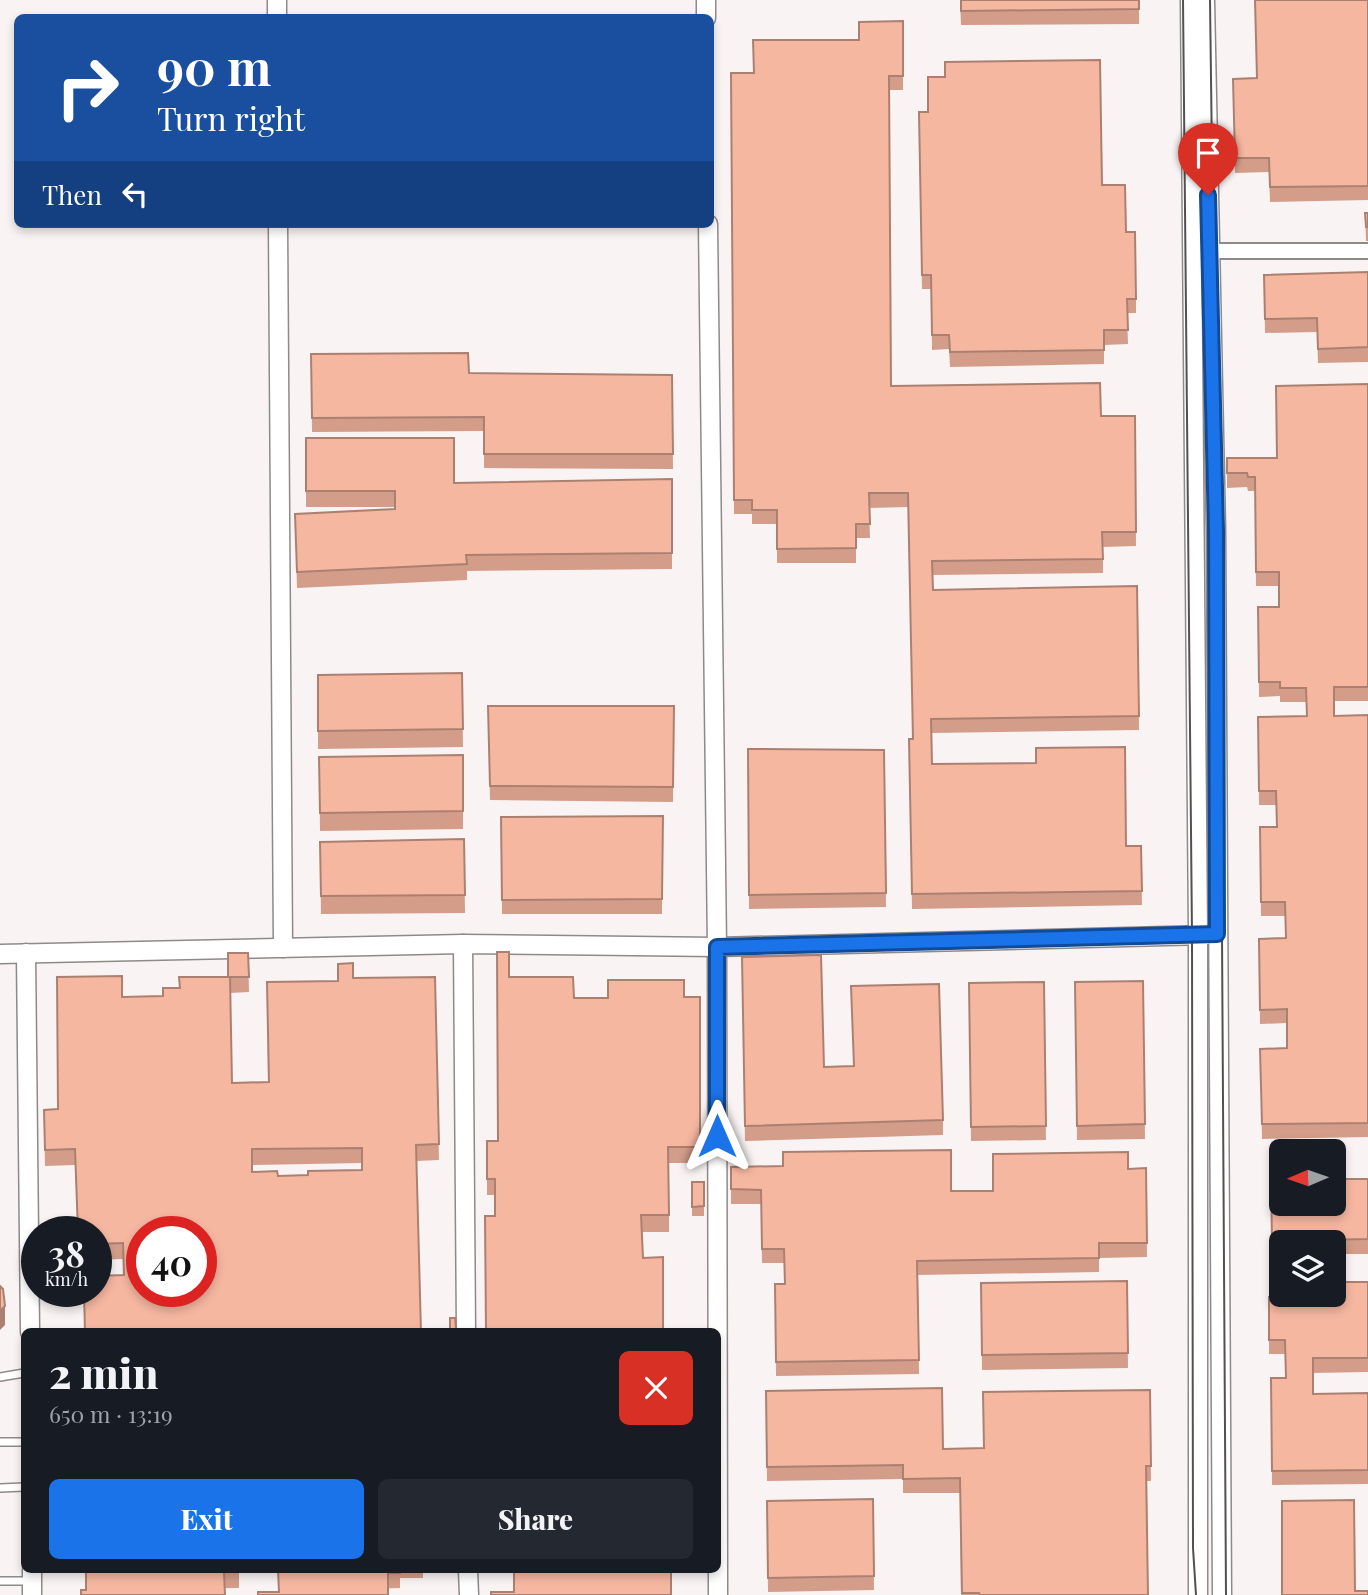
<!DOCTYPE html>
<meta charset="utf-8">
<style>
:root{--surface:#171b24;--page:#242831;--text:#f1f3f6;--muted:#9ea1a6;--accent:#1a73e8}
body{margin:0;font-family:"Playfair Display",serif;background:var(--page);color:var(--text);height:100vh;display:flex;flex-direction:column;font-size:26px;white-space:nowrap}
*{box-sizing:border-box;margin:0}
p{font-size:23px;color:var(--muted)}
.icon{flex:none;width:38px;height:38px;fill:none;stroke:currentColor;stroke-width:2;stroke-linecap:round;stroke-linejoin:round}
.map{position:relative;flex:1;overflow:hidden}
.panel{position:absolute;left:21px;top:1328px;width:700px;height:245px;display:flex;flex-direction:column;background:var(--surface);border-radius:10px;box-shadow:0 4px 10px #0003}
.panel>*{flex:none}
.banner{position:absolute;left:14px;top:14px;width:700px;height:214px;border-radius:10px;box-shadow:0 4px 10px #0003;background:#1a4fa0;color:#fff;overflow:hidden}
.needle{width:46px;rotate:268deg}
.controls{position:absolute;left:1269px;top:1139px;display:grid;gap:14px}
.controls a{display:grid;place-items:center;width:77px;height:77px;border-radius:10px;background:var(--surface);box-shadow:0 4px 10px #0003;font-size:35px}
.speed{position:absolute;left:21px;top:1216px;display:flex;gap:14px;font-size:35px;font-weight:700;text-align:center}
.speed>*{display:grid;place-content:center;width:91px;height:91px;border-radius:50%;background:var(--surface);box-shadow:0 4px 10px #0003;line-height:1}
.speed small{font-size:18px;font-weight:400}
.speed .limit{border:10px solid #d22;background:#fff;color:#111}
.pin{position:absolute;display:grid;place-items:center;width:60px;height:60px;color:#fff;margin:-72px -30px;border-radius:50% 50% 50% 0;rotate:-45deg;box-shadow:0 0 7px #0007}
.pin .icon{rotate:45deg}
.me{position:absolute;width:77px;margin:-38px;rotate:0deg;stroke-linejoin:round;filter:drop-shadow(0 0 5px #0008)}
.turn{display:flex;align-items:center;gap:24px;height:147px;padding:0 28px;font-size:32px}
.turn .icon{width:91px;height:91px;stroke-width:2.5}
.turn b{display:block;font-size:49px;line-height:60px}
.then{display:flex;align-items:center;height:66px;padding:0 28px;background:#0003;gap:14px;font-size:26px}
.round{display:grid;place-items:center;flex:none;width:74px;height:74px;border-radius:10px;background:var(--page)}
.overview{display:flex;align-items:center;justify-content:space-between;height:119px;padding:0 28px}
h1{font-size:42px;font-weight:800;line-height:52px}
.action{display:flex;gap:14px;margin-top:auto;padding:14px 28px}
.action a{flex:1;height:80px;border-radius:10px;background:var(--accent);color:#fff;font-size:28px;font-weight:800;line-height:80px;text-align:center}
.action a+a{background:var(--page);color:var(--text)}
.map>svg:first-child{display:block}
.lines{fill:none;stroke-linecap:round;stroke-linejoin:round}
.service-casing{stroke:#8e8a89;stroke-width:10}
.minor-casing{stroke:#8e8a89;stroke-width:18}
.tertiary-casing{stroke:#8e8a89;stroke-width:21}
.service{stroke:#fff;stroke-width:7}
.minor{stroke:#fff;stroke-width:14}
.tertiary{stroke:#fff;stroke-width:18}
.tram{stroke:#535150;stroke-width:2}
.wall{fill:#d49d8a;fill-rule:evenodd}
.shaded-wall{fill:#ac8071}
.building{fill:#f6b7a1;stroke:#ac8071;stroke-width:2;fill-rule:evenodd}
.route-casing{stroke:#114b97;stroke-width:18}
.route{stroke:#1a73e8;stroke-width:12}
</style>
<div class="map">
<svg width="1368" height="1595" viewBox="0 0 1368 1595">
<rect width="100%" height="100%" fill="#f9f4f3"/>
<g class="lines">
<g class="service-casing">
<g id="service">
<path d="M0 1377 24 1373"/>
<path d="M0 1442H24"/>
<path d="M0 1488 24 1487"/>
<path d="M0 1581H31"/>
</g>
</g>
<g class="minor-casing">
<path id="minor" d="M1201 251H1368"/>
</g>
<g class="tertiary-casing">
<g id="tertiary">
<path d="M277 0V18"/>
<path d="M706 0V18"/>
<path d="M1190 0 1198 935V1595"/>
<path d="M1205 0 1216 530 1222 1595"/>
<path d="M278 224 283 948"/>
<path d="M708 224 717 947 718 1595"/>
<path d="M463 944 466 1332"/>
<path d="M26 953 30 1332"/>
<path d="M0 954 463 944 717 947 1207 935"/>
<path d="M32 1570V1595"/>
<path d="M468 1570 469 1595"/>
</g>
</g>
<use href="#service" class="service"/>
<use href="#minor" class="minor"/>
<use href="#tertiary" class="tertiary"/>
<g class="tram">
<path d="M1183 0 1192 935 1193 1548 1196 1595"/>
<path d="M1210 0 1222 935 1226 1595"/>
</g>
</g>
<g class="wall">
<path d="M960 0H1139V24L961 25Z"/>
<path d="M1368 0V200L1270 202 1269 172 1235 173 1233 79H1256Z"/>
<path d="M903 21V90H889L891 386 1101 416H1135L1136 546 1103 547V573L933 575V590L1137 586 1139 730 931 733 932 764 1126 846H1141L1142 905 912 909 909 739H913L908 507 869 508 870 538H856V563H777V524H752V514H734L731 73H754L859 40Z"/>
<path d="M928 112 1102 185 1126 232 1136 299V313H1127L1128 344 1104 345V364L950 367 949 349 932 350 931 289H922L919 127Z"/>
<path d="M1365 213H1368V241H1366Z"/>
<path d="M1368 272V362L1318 363 1317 332 1265 333 1264 275Z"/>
<path d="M311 354 469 373 672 375 673 469 484 468V431L312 432Z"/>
<path d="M1368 384V701H1334V716L1368 715V1137L1262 1139 1260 1049 1287 1048V1023L1260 1024 1259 939H1285V916H1261L1260 827H1277L1276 805H1259L1258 717 1307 716 1306 702H1280V696L1259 697 1258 607H1279V586H1256L1255 491H1248L1247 487 1227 488V458H1277Z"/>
<path d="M306 438 454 483 672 479V569L467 571V580L297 588 295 514 395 509V507H306Z"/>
<path d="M462 673 463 747 318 749V675Z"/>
<path d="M488 706H674L673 802 490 800Z"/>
<path d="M748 749 884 750 886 907 749 909Z"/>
<path d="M463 755V829L320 831 319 757Z"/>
<path d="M663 816 662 914H502L501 817Z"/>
<path d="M464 839 465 913 321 914 320 842Z"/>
<path d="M228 953H248L249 992 230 993 232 1083 268 1082 267 982 338 981V964L353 963V978L435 977 439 1160 416 1161 420 1332H85L84 1292H96V1276L124 1275 123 1259 96 1260V1232H78L75 1165 45 1166 44 1110 58 1109 57 977 122 976V997L163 996V988H180L179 977H228ZM362 1163V1170L308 1171V1175L278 1176 277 1171 252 1172V1165ZM142 1232H201V1292H142Z"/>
<path d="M742 957 824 1067 943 1120V1135L745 1141Z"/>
<path d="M509 977 574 998 700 997V1163H669V1232H642L643 1258 663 1332 495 1216V1195H487V1141H498Z"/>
<path d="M1143 981 1145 1139 1077 1140 1075 982Z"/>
<path d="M1044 982 1046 1140 971 1141 969 983Z"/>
<path d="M731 1167 951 1191H993L1128 1169 1146 1168 1147 1257 1099 1258V1272L918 1275 919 1374 776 1376 775 1284H784V1263H762L761 1204H731Z"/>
<path d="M1368 1179V1254H1334V1242H1281V1255H1272L1271 1180Z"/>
<rect x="692" y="1182" width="12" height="34"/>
<path d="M1127 1281 1128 1368 982 1370 981 1283Z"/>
<path d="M1368 1282V1372L1313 1373V1394L1368 1393V1484L1272 1485 1271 1378H1286L1285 1354H1269V1297H1284Z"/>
<path d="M1150 1390 1151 1481H1147L1148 1595H961L960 1493H903V1479L767 1481 766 1391 943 1449 984 1448Z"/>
<path d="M873 1499 874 1590 768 1592 767 1501Z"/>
<path d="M239 1570V1588L86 1590Z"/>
<path d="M278 1570H423V1578H400V1588L278 1592Z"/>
</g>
<path class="shaded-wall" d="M5 1306V1325L0 1330V1311Z"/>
<g class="building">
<path d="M961 0H1139V9L961 11Z"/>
<path d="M1255 0H1368V186L1270 187 1269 158H1235L1233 79 1257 78Z"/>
<path d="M903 21V76H889L891 386 1100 383 1101 416H1135L1136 532H1102L1103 559 932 561 933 590 1137 586 1139 716 931 719 932 764 1036 763V748L1125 747 1126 846H1141L1142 891 912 894 909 739H913L908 493H869L870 524H856V548L777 549V510H752V500H734L731 73H754L753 40H859V22Z"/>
<path d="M1100 60 1102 185H1125L1126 232H1135L1136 299H1127L1128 330H1104V350L950 352 949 335H932L931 275H922L919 112H928V77H945V62Z"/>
<path d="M1365 213H1368V227H1366Z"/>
<path d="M1368 272V347L1318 349 1317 318 1265 319 1264 275Z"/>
<path d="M468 353 469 373 672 375 673 454H484V417L312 418 311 354Z"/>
<path d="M1368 384V687H1334V716L1368 715V1123L1262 1124 1260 1049 1287 1048V1009L1260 1010 1259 939 1286 938 1285 902H1261L1260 827H1277L1276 791H1259L1258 717 1307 716 1306 688H1280V682H1259L1258 607H1279V572H1256L1255 477H1248L1247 473H1227V458H1277L1276 386Z"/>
<path d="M306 438H454V483L672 479V553L466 555 467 564 297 572 295 514 395 509V491H306Z"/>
<path d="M462 673 463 729 318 731V675Z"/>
<path d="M488 706H674L673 787 490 786Z"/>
<path d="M748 749 884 750 886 893 749 895Z"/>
<path d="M463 755V811L320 813 319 757Z"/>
<path d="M663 816 662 899 502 900 501 817Z"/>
<path d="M464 839 465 895 321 896 320 842Z"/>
<path d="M497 952H509V977H573L574 998H608V980H684V997H700V1147H668L669 1215H641L643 1258 663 1257V1332H486L485 1216H495V1179H487V1141H498Z"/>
<path d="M228 953H248L249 977H230L232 1083 269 1082 267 982 338 981V964L353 963V978L435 977 439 1144 416 1145 421 1332H85L84 1292H96V1276L124 1275 123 1243 96 1244V1232H78L75 1149 45 1150 44 1110 58 1109 57 977 122 976V997L163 996V988H180L179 977H228ZM362 1148V1170L308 1171V1175L278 1176 277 1171 252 1172V1149ZM142 1232H201V1292H142Z"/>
<path d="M821 955 824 1067 854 1066 851 986 939 984 943 1120 745 1126 742 957Z"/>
<path d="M1143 981 1145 1124 1077 1126 1075 982Z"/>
<path d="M1044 982 1046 1126 971 1127 969 983Z"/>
<path d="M951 1150V1191H993V1154L1128 1152V1169L1146 1168 1147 1243H1099V1258L917 1261 919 1360 776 1362 775 1284H785L784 1249H762L761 1190 731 1189V1167L783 1166V1152Z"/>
<path d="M1334 1179H1368V1239L1272 1241 1271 1180H1281V1204H1334Z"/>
<path d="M692 1182H704V1206L692 1207Z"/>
<path d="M1127 1281 1128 1353 982 1355 981 1283Z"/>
<path d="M1334 1282H1368V1358H1313V1394L1368 1393V1470L1272 1471 1271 1378H1286L1285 1340H1269V1297H1285V1295H1334Z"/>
<path d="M0 1286 3 1289 5 1306 0 1311Z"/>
<path d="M450 1318H455L456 1328 460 1332H450Z"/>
<path d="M942 1388 943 1449 984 1448 983 1392 1150 1390 1151 1466H1146L1148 1595H980L979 1593H962L960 1478 903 1479V1465L767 1467 766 1391Z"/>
<path d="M873 1499 874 1576 768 1578 767 1501Z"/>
<path d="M1354 1500 1355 1591H1368V1595H1282V1501Z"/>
<path d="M86 1570H239V1572H224L225 1595H81V1590H86Z"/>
<path d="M278 1570H400V1573H388V1595H258V1592H279Z"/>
<path d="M514 1570H671V1595H491V1592H514Z"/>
</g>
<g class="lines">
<g class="route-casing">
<path id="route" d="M717 1136V947L1217 934 1216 530 1208 195"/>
</g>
<use href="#route" class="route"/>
</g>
</svg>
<div class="controls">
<a><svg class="needle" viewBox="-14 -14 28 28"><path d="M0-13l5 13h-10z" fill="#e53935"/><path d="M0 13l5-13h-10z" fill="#9ea1a6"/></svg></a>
<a><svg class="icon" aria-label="layers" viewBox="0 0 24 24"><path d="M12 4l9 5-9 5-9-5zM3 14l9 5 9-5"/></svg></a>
</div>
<div class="speed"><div>38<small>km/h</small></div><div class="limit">40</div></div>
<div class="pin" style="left:1208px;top:195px;background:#d93025"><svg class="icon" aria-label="arrive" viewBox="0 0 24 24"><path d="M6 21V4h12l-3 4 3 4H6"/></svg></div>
<svg class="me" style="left:717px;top:1136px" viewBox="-20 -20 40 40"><path d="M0-17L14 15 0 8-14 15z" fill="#1a73e8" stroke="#fff" stroke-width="4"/></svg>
<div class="banner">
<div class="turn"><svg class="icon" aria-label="right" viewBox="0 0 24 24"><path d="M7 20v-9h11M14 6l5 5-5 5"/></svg><div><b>90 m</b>Turn right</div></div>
<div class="then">Then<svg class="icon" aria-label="left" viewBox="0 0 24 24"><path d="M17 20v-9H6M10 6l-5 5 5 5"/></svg></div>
</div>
<section class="panel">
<div class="overview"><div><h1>2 min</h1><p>650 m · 13:19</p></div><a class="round" style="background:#d93025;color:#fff"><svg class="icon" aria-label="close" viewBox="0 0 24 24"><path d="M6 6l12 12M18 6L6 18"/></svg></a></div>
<div class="action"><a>Exit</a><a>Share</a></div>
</section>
</div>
